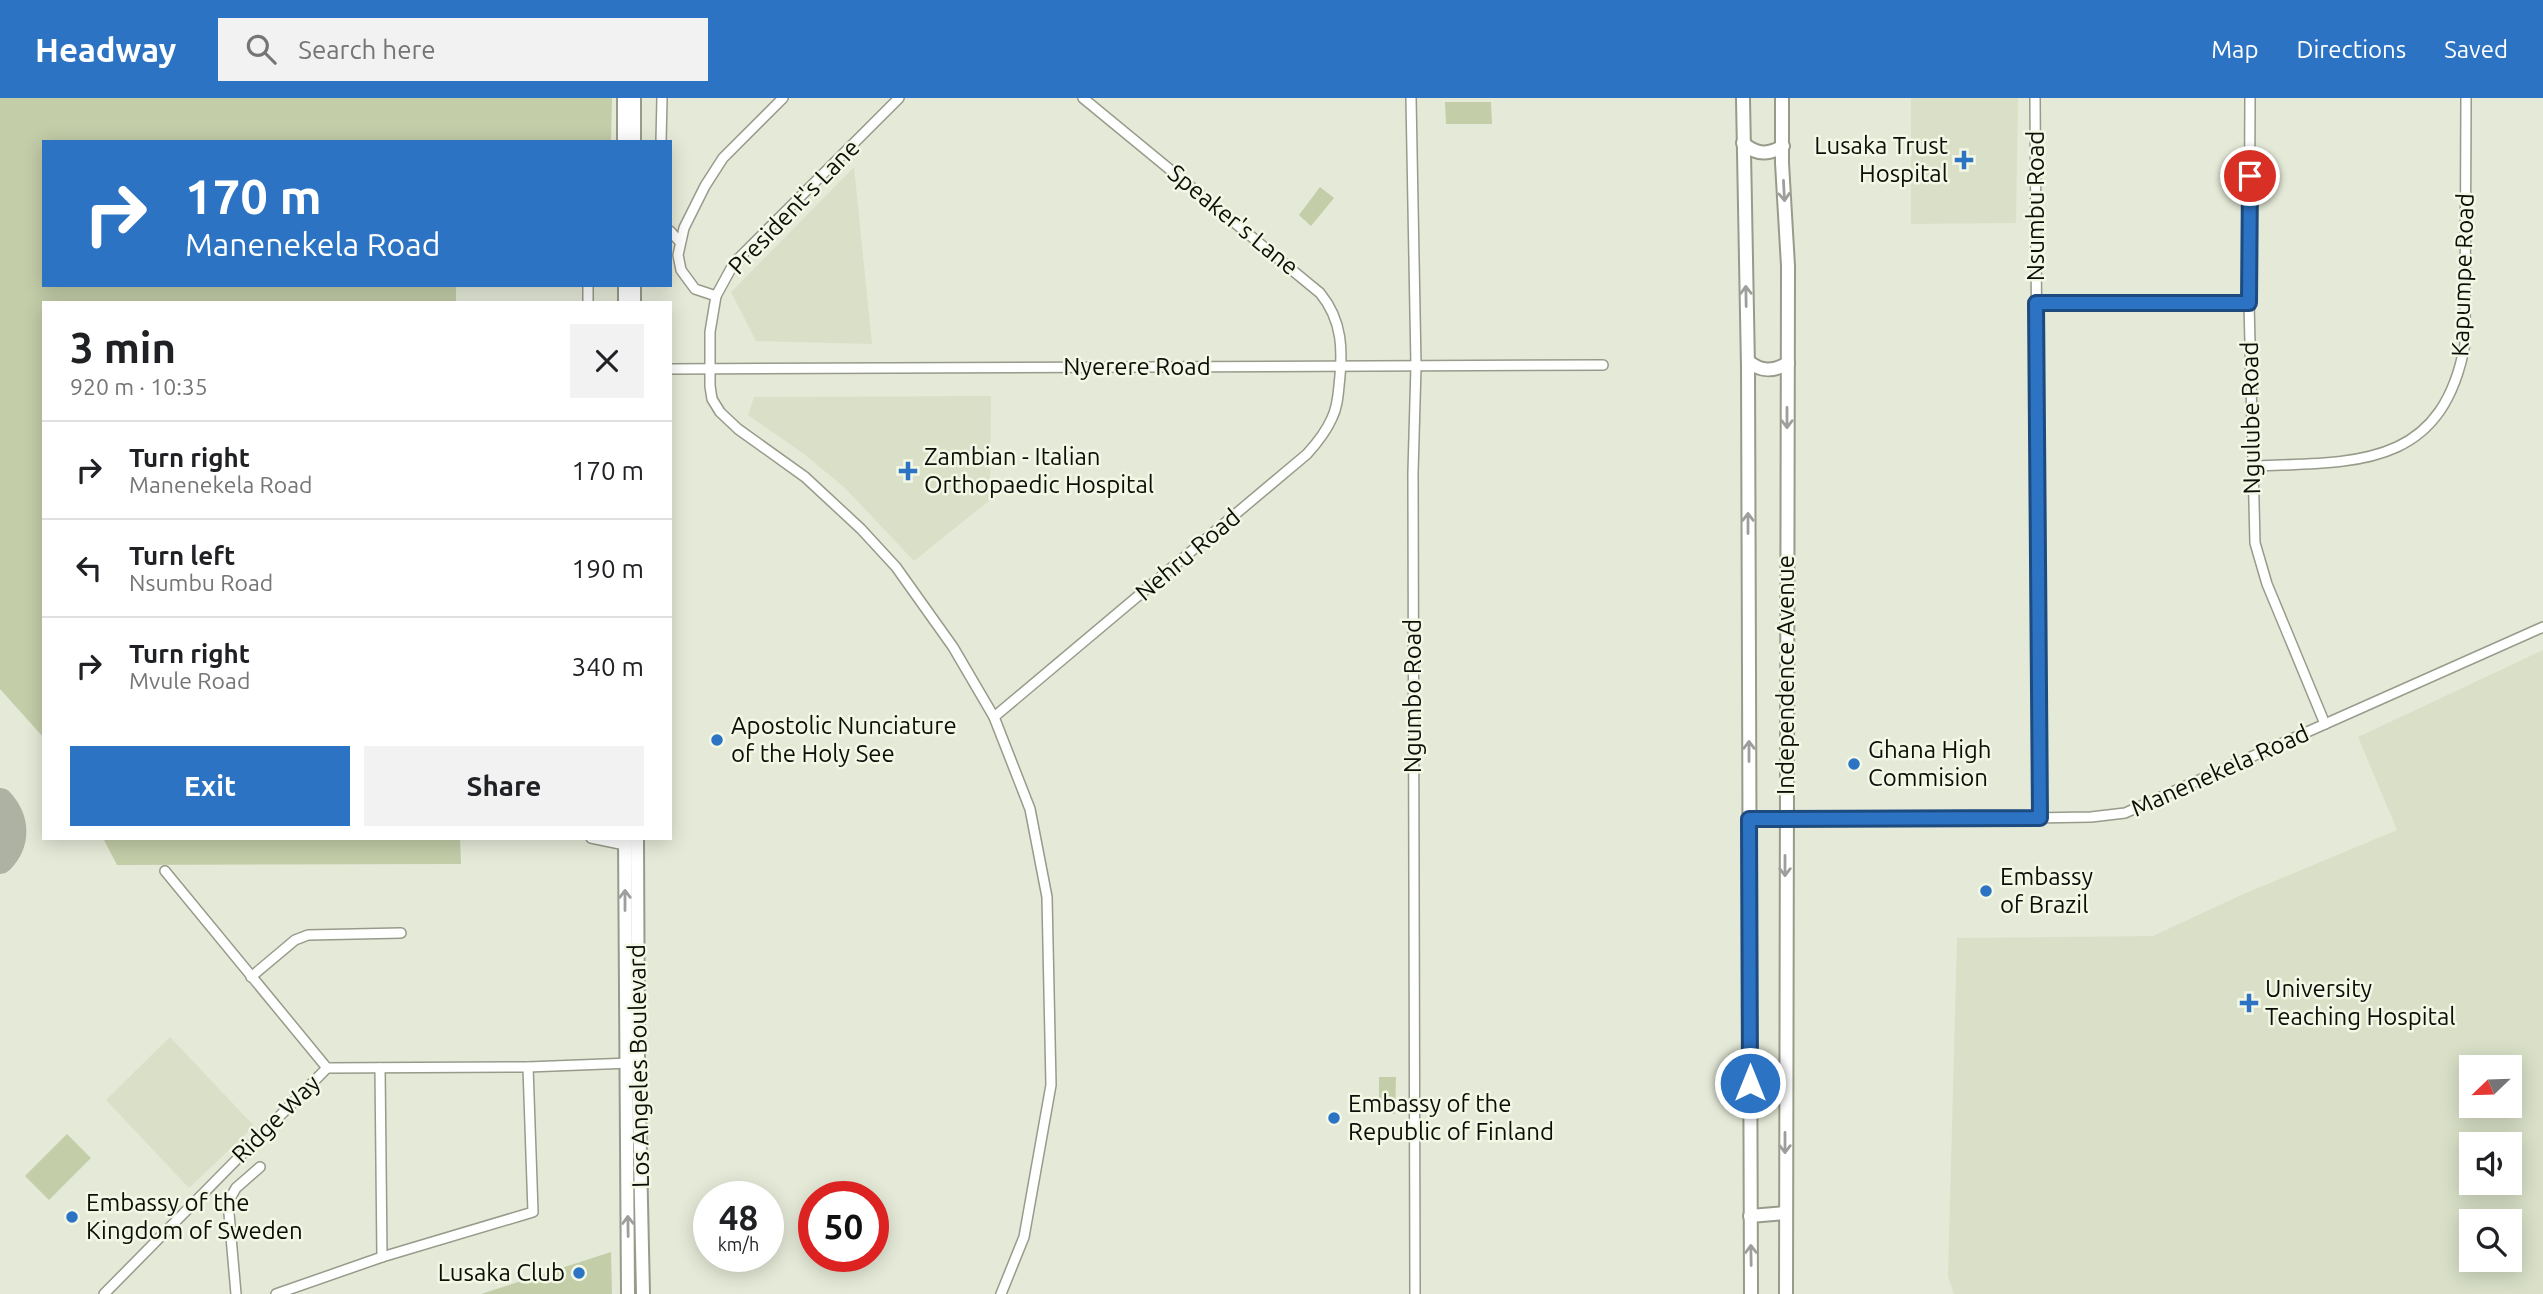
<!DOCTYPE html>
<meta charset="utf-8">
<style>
:root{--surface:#fff;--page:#f2f2f2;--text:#202124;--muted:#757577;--line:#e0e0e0;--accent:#2c73c3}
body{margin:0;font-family:Ubuntu,sans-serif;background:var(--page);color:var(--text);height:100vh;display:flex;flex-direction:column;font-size:26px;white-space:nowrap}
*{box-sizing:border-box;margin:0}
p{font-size:23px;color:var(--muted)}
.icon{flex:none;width:38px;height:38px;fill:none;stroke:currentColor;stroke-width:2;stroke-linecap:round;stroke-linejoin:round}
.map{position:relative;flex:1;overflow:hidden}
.panel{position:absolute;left:42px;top:203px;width:630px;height:539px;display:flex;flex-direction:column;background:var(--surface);border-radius:0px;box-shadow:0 4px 18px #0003}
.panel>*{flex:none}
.hud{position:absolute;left:42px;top:42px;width:630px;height:147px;border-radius:0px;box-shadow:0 4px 18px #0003;background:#2c73c3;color:#fff;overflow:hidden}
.needle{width:46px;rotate:247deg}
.controls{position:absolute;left:2459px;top:957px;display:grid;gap:14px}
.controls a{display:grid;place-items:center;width:63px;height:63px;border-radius:0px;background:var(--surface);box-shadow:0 4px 18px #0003;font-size:35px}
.speed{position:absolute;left:693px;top:1083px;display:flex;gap:14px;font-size:35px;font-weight:700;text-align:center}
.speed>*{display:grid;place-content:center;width:91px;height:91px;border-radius:50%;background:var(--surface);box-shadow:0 4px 18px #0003;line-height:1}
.speed small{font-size:18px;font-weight:400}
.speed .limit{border:10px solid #d22;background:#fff;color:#111}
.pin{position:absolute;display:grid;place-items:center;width:60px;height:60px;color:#fff;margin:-30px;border:4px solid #fff;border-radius:50%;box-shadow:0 2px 7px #0007}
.me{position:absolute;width:77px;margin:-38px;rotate:0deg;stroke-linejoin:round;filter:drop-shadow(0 0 5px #0008)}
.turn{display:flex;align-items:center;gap:24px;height:147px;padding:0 28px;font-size:32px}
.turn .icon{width:91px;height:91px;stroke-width:2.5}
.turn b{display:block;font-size:49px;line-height:60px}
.round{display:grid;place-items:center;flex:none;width:74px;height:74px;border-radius:0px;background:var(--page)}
.headline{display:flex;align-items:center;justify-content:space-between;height:119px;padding:0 28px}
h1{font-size:42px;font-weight:700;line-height:52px}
.primary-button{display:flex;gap:14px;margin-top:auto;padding:14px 28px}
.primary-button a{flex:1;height:80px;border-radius:0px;background:var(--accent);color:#fff;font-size:28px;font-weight:700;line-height:80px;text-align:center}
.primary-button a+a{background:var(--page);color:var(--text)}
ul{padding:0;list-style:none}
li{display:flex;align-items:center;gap:21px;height:98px;padding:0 28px;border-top:2px solid var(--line)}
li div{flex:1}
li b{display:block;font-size:26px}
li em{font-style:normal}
header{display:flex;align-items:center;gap:42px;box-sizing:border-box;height:98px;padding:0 35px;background:var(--accent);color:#fff}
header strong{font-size:33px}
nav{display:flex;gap:38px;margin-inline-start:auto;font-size:24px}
.search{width:490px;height:63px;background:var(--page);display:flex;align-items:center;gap:18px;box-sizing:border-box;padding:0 24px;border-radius:0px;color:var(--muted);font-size:26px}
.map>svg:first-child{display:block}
.built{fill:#d9e0c7;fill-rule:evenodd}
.green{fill:#c3cda8}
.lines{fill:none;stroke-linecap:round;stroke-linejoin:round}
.taxiway{stroke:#aeb2a3;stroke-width:28}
.minor-casing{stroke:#969b8a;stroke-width:12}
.secondary-casing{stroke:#969b8a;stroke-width:16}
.minor{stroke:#fff;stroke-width:9}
.secondary{stroke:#fff;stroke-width:12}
.oneway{stroke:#9e9f9c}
.route-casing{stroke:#1d4b7f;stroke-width:18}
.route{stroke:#2c73c3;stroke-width:12}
.poi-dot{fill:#2c73c3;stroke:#f2f8e5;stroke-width:2.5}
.labels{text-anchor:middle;stroke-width:5;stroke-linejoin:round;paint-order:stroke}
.poi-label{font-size:24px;fill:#0d0e08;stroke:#f2f8e5;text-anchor:start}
.street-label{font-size:24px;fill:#0d0e08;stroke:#f2f8e5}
</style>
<header>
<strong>Headway</strong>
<div class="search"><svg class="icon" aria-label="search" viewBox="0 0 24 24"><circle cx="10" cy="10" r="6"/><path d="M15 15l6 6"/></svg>Search here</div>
<nav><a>Map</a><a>Directions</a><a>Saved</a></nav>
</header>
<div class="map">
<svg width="2543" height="1196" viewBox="0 0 2543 1196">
<rect width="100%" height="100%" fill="#e5ead8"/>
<g class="built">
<path d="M1911 0H2018L2016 125 1911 126Z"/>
<path d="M854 69 872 246 756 243 731 194Z"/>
<path d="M991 298 990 402 914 463 845 390 804 356 748 317 754 299Z"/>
<path d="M2543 552V1196H1954L1948 1178 1957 840 2153 838 2241 797 2397 732 2358 639ZM2471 970H2510V1008H2471ZM2510 1046V1085H2471V1046ZM2471 1124H2510V1162H2471Z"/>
<path d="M170 939 254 1028 189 1090 106 1002Z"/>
</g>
<g class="green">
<path d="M0 0H612L611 44H44V187H456V205H44V640L0 591Z"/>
<path d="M1445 4H1491L1492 26H1446Z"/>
<path d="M1320 89 1334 100 1311 128 1299 117Z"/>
<path d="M103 740H460L461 766 117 767Z"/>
<path d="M1379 979H1396L1395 1016 1379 1015Z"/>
<path d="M67 1036 91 1060 49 1102 25 1078Z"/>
<path d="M611 1154 612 1196H481Z"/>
</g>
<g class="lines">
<path class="taxiway" d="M0 704C16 722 17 744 0 762"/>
<g class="minor-casing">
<g id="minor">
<path d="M899 0 734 165 716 198 710 234V288L712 301 720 314 738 331 805 379 861 431 896 469 953 549 994 619 1030 711 1047 799 1051 987 1024 1139 1001 1196"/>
<path d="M1411 0 1416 268 1413 374 1415 1196"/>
<path d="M2035 0 2040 720"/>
<path d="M2250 0 2249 205 2255 445 2267 486 2325 626"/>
<path d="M661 44 662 0"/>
<path d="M670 133 680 144"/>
<path d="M588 187V205"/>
<path d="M716 198 695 191 681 172 678 157 684 130 705 88 723 60 783 0"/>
<path d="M2037 205H2249"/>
<path d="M670 271 1603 267"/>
<path d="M2253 368C2356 364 2442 371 2465 246L2466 0"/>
<path d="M994 619 1307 356C1317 345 1326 334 1332 320 1337 310 1338 299 1339 288 1343 253 1343 223 1320 195L1083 0"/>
<path d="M1749 721 1918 722 2091 719 2125 715 2543 529"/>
<path d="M591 740 625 747"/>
<path d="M165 773 327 970"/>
<path d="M251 879 295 842 308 837 401 835"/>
<path d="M380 970 382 1159"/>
<path d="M104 1196 327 970 528 969 630 965"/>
<path d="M236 1196 228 1104 236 1090 260 1069"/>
<path d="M276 1196 382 1159 533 1114 528 969"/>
</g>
</g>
<g class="secondary-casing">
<g id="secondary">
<path d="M624 0V44"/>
<path d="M634 0V44"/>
<path d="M1743 0 1748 269 1751 1196"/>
<path d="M1782 0V65L1788 168 1786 1196"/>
<path d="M1743 45C1756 57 1769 57 1783 48"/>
<path d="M625 187V205"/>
<path d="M634 205V187"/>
<path d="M1748 263C1761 274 1773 274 1788 265"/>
<path d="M625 740 628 1196"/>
<path d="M637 740 638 965 643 1196"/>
<path d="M1750 1118 1785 1115"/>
</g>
</g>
<use href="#minor" class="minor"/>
<use href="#secondary" class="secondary"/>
</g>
<defs><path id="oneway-shaft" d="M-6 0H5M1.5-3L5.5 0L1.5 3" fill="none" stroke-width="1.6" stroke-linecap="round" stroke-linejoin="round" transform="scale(1.75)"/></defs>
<g class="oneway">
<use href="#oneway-shaft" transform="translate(1784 93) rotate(87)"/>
<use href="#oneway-shaft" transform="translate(1746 198) rotate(-91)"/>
<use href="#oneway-shaft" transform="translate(1787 320) rotate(90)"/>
<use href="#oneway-shaft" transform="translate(1748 425) rotate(-90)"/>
<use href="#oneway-shaft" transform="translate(1749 653) rotate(-90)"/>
<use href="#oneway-shaft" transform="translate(1785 768) rotate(90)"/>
<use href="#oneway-shaft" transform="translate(625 802) rotate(-90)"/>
<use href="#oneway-shaft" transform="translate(1785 1045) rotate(90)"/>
<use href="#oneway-shaft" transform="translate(628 1128) rotate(-91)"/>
<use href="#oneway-shaft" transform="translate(1751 1157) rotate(-91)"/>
</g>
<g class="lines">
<g class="route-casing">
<path id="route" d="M1750 985 1749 721 2040 720 2036 205H2249L2250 78"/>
</g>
<use href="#route" class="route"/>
</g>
<g class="poi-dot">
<path d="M1960.5 51.5h7v7h7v7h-7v7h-7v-7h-7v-7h7z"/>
<path d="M904.5 362.5h7v7h7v7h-7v7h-7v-7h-7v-7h7z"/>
<circle cx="717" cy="642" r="7"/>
<circle cx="1854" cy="666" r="7"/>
<circle cx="1986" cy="793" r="7"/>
<path d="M2245.5 894.5h7v7h7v7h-7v7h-7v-7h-7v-7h7z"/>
<circle cx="1334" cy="1020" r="7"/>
<circle cx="72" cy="1119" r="7"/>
<circle cx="579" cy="1175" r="7"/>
</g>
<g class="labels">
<g class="poi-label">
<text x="1948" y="56" text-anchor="end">Lusaka Trust<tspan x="1948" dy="28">Hospital</tspan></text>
<text x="924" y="367">Zambian - Italian<tspan x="924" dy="28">Orthopaedic Hospital</tspan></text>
<text x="731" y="636">Apostolic Nunciature<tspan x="731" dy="28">of the Holy See</tspan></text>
<text x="1868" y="660">Ghana High<tspan x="1868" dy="28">Commision</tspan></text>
<text x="2000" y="787">Embassy<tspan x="2000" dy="28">of Brazil</tspan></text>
<text x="2265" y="899">University<tspan x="2265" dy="28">Teaching Hospital</tspan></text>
<text x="1348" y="1014">Embassy of the<tspan x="1348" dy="28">Republic of Finland</tspan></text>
<text x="86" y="1113">Embassy of the<tspan x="86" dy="28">Kingdom of Sweden</tspan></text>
<text x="565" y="1183" text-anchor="end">Lusaka Club</text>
</g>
<g class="street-label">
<text transform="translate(2036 108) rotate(-90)" y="8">Nsumbu Road</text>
<text transform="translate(794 109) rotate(-46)" y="8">President's Lane</text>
<text transform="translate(1233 122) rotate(39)" y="8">Speaker's Lane</text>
<text transform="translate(2463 177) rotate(-88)" y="8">Kapumpe Road</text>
<text x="1137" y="277">Nyerere Road</text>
<text transform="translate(2251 320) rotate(-91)" y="8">Ngulube Road</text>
<text transform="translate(1188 457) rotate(-40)" y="8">Nehru Road</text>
<text transform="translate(1786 577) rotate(-90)" y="8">Independence Avenue</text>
<text transform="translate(1413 598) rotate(-90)" y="8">Ngumbo Road</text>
<text transform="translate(2220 673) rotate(-24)" y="8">Manenekela Road</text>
<text transform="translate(639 968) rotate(-91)" y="8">Los Angeles Boulevard</text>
<text transform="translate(276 1021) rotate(-45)" y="8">Ridge Way</text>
</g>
</g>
</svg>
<div class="controls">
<a><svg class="needle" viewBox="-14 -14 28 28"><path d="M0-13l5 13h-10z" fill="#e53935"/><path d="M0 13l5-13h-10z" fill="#757577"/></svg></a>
<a><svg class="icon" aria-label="sound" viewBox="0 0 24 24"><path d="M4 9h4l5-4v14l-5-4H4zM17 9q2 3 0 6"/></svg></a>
<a><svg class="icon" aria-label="search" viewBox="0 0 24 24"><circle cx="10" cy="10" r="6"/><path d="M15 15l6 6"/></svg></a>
</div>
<div class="speed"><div>48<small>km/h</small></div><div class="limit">50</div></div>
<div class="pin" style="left:2250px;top:78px;background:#d93025"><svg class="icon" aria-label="arrive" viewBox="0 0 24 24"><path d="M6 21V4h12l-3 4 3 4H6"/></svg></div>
<svg class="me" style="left:1750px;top:985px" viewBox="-20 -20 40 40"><circle r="17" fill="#2c73c3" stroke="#fff" stroke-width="3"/><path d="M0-11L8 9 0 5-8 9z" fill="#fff"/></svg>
<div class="hud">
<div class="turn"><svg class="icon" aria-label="right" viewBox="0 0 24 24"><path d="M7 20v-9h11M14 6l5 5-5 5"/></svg><div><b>170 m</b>Manenekela Road</div></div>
</div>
<section class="panel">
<div class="headline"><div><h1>3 min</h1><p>920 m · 10:35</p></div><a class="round"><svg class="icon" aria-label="close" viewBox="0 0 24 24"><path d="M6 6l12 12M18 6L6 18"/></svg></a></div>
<ul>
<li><svg class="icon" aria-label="right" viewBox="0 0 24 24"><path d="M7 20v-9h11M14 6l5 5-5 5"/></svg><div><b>Turn right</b><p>Manenekela Road</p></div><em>170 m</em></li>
<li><svg class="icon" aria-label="left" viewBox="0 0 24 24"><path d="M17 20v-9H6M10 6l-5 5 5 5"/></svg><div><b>Turn left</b><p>Nsumbu Road</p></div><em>190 m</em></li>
<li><svg class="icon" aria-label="right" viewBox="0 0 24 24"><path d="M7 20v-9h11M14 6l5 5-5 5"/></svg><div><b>Turn right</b><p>Mvule Road</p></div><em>340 m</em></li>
</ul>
<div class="primary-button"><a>Exit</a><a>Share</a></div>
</section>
</div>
